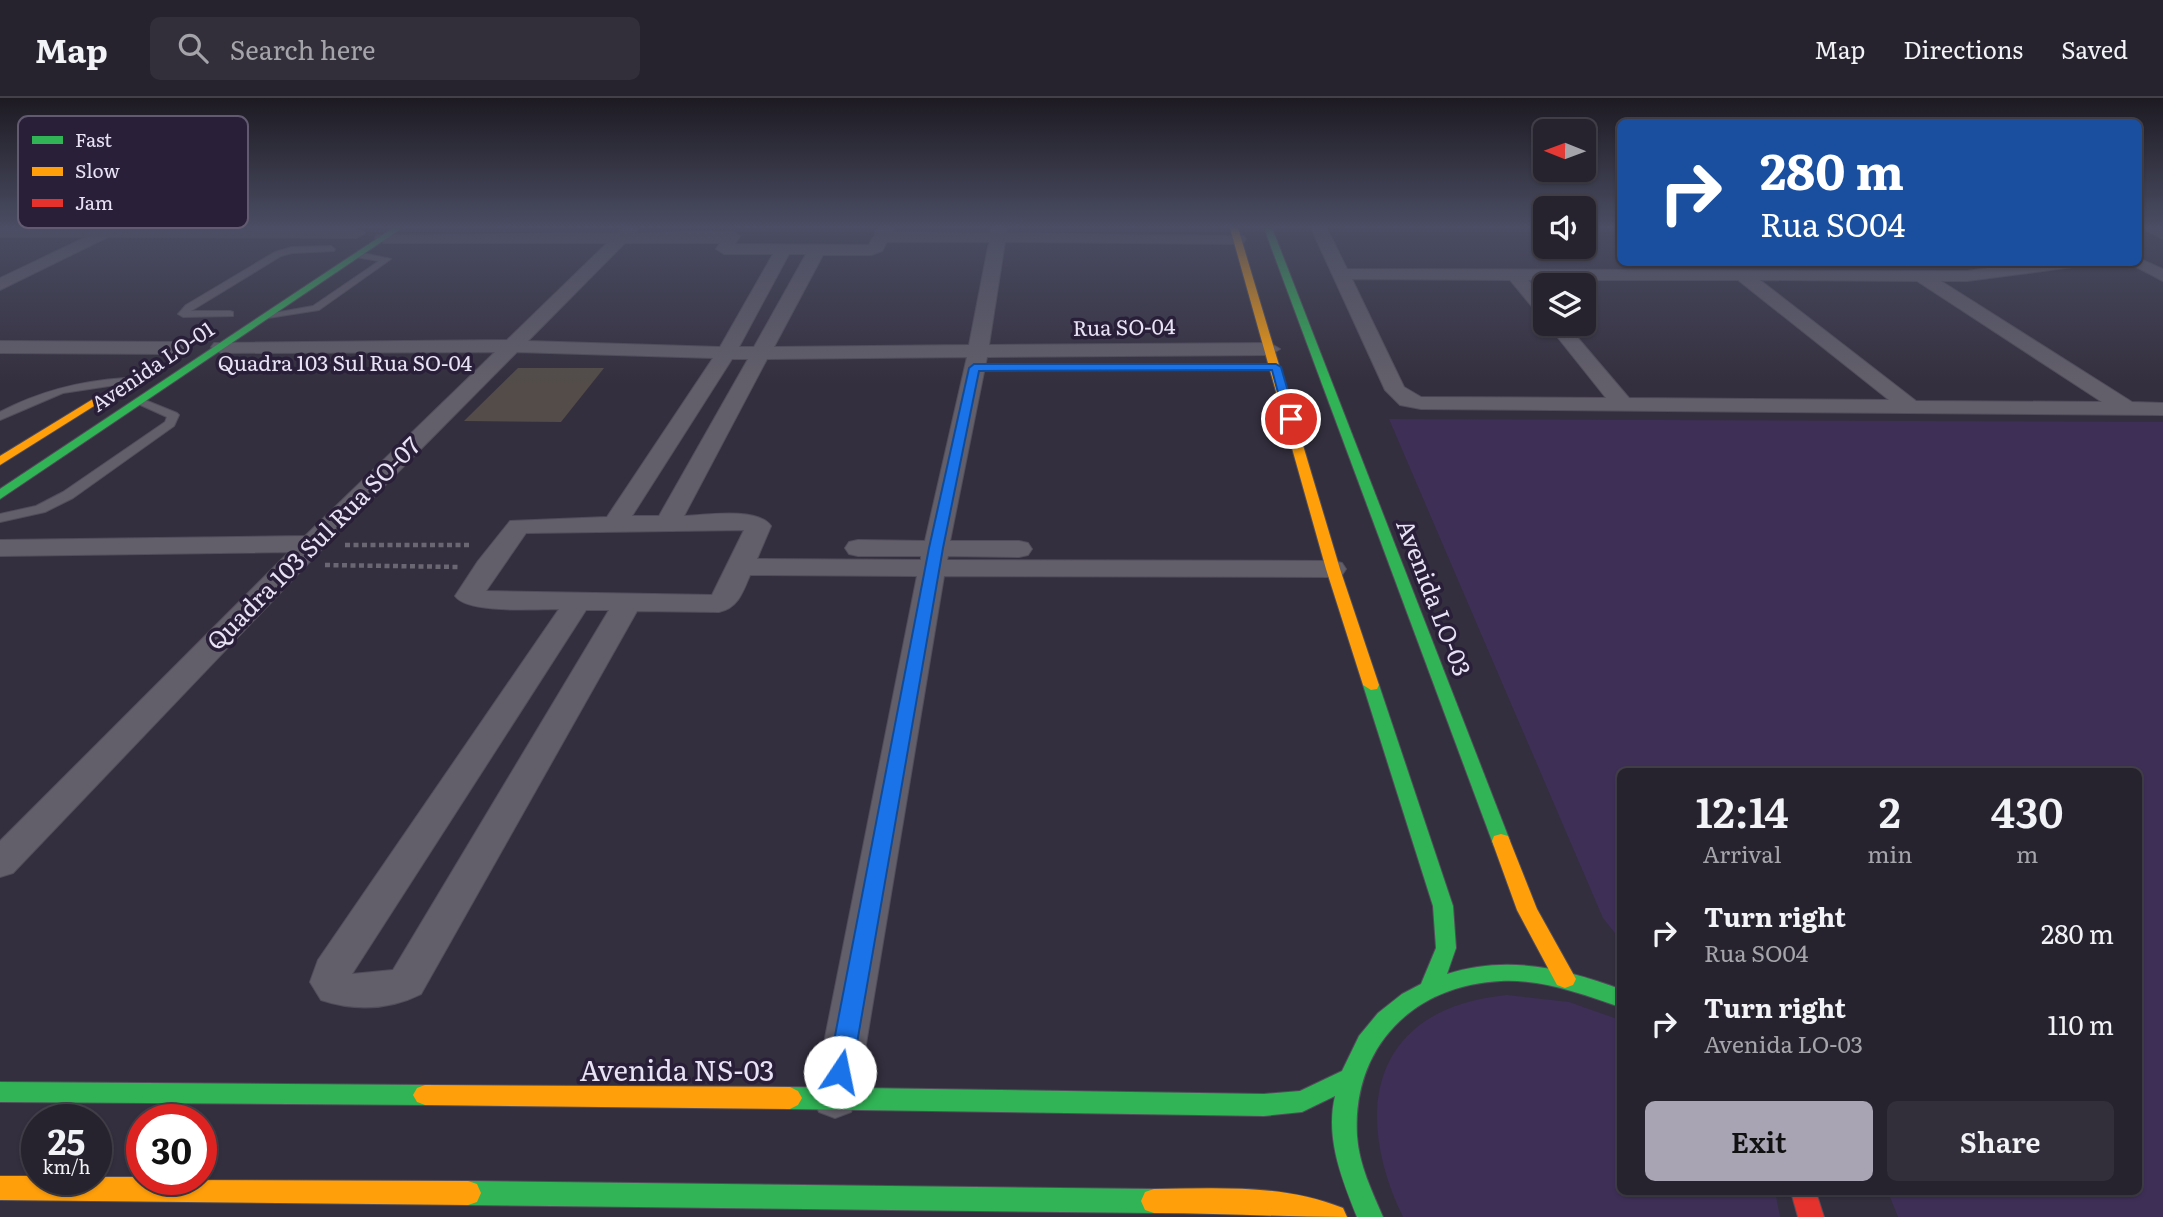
<!DOCTYPE html>
<style>
:root{--surface:#27232e;--page:#332f3a;--text:#f1f3f6;--muted:#a4a4aa;--line:#43404a;--accent:#a9a4b4}
body{margin:0;font-family:Literata,serif;background:var(--page);color:var(--text);height:100vh;display:flex;flex-direction:column;font-size:26px;white-space:nowrap}
*{box-sizing:border-box;margin:0}
p{font-size:23px;color:var(--muted)}
.icon{flex:none;width:38px;height:38px;fill:none;stroke:currentColor;stroke-width:2;stroke-linecap:round;stroke-linejoin:round}
.map{position:relative;flex:1;overflow:hidden}
.details{position:absolute;left:1617px;top:670px;width:525px;height:427px;display:flex;flex-direction:column;background:var(--surface);border-radius:10px;box-shadow:0 2px 5px #0004,0 0 0 2px var(--line)}
.details>*{flex:none}
.top-card{position:absolute;left:1617px;top:21px;width:525px;height:147px;border-radius:10px;box-shadow:0 2px 5px #0004,0 0 0 2px var(--line);background:#1a4fa0;color:#fff;overflow:hidden}
.needle{width:46px;rotate:271deg}
.tools{position:absolute;left:1533px;top:21px;display:grid;gap:14px}
.tools a{display:grid;place-items:center;width:63px;height:63px;border-radius:10px;background:var(--surface);box-shadow:0 2px 5px #0004,0 0 0 2px var(--line);font-size:35px}
.speed{position:absolute;left:21px;top:1006px;display:flex;gap:14px;font-size:35px;font-weight:700;text-align:center}
.speed>*{display:grid;place-content:center;width:91px;height:91px;border-radius:50%;background:var(--surface);box-shadow:0 2px 5px #0004,0 0 0 2px var(--line);line-height:1}
.speed small{font-size:18px;font-weight:400}
.speed .limit{border:10px solid #d22;background:#fff;color:#111}
.pin{position:absolute;display:grid;place-items:center;width:60px;height:60px;color:#fff;margin:-30px;border:4px solid #fff;border-radius:50%;box-shadow:0 2px 7px #0007}
.me{position:absolute;width:77px;margin:-38px;rotate:11deg;stroke-linejoin:round;filter:drop-shadow(0 0 5px #0008)}
.turn{display:flex;align-items:center;gap:24px;height:147px;padding:0 28px;font-size:32px}
.turn .icon{width:91px;height:91px;stroke-width:2.5}
.turn b{display:block;font-size:49px;line-height:60px}
.eta{display:flex;justify-content:space-evenly;align-items:center;height:119px;text-align:center}
.eta b{font-size:42px;font-weight:600;line-height:49px}
.button{display:flex;gap:14px;margin-top:auto;padding:14px 28px}
.button a{flex:1;height:80px;border-radius:10px;background:var(--accent);color:#111;font-size:28px;font-weight:600;line-height:80px;text-align:center}
.button a+a{background:var(--page);color:var(--text)}
ul{padding:0;list-style:none}
li{display:flex;align-items:center;gap:21px;height:91px;padding:0 28px}
li div{flex:1}
li b{display:block;font-size:26px}
li em{font-style:normal}
header{display:flex;align-items:center;gap:42px;box-sizing:border-box;height:98px;padding:0 35px;background:var(--surface);border-bottom:2px solid var(--line)}
header strong{font-size:33px}
nav{display:flex;gap:38px;margin-inline-start:auto;font-size:24px}
.search{width:490px;height:63px;background:var(--page);display:flex;align-items:center;gap:18px;box-sizing:border-box;padding:0 24px;border-radius:10px;color:var(--muted);font-size:26px}
.map>svg:first-child{display:block}
.green{fill:#3e2f57}
.building{fill:#534c49}
.lines{fill:none;stroke-linecap:round;stroke-linejoin:round}
.lane-casing{stroke:#514d5a;stroke-width:2}
.street-casing{stroke:#514d5a;stroke-width:2}
.fast-casing{stroke:#514d5a;stroke-width:2}
.slow-casing{stroke:#514d5a;stroke-width:2}
.jam-casing{stroke:#514d5a;stroke-width:2}
.path{stroke:#6b6772;stroke-width:4.5;stroke-dasharray:5 3.5;stroke-linecap:butt}
.lane{fill:#635f6a;fill-rule:evenodd}
.street{fill:#635f6a;fill-rule:evenodd}
.fast{fill:#30b455;fill-rule:evenodd}
.slow{fill:#ff9f0a;fill-rule:evenodd}
.jam{fill:#e5322d;fill-rule:evenodd}
.route{fill:#1a73e8;stroke:#114b97;stroke-width:2}
.labels{text-anchor:middle;stroke-width:7;stroke-linejoin:round;paint-order:stroke}
.far-street-label{font-size:21px;fill:#e8e3f4;stroke:#291f39}
.street-label{font-size:24px;fill:#e8e3f4;stroke:#291f39}
.near-street-label{font-size:28px;fill:#e8e3f4;stroke:#291f39}
.key{fill:#291f39;stroke:#625a71;stroke-width:2}
.key-label{font-size:19px;fill:#e8e3f4}
</style>
<header>
<strong>Map</strong>
<div class="search"><svg class="icon" aria-label="search" viewBox="0 0 24 24"><circle cx="10" cy="10" r="6"/><path d="M15 15l6 6"/></svg>Search here</div>
<nav><a>Map</a><a>Directions</a><a>Saved</a></nav>
</header>
<div class="map">
<svg width="2163" height="1119" viewBox="0 0 2163 1119">
<rect width="100%" height="100%" fill="#342f3e"/>
<g class="green">
<path d="M1389 321 2163 324V1119H1898L1888 1094H2138V674H1620V840L1618 839 1603 820Z"/>
<path d="M1507 897 1569 904 1620 922V1094H1775L1780 1119H1403C1351 1011 1373 910 1507 897Z"/>
</g>
<path class="building" d="M518 270H604L561 324 464 323Z"/>
<g class="lines">
<g class="lane-casing">
<g id="lane">
<path d="M331 148 335 151 334 153 292 155 281 158 191 213H230L233 214V218L183 219 178 216 186 207 275 154 292 149Z"/>
<path d="M358 154 391 161 319 212 268 220 263 217 313 208 379 163 355 159 354 157Z"/>
<path d="M125 280 130 283 129 285 63 295 0 322V314C40 293 80 283 125 280Z"/>
<path d="M140 300 177 315 179 317 174 328 73 400 45 414 0 424V416L36 408 63 394 165 324 167 319 136 305V301Z"/>
</g>
</g>
<g class="street-casing">
<g id="street">
<path d="M0 130H357L365 135 357 140 108 139 0 192V180L86 139H0Z"/>
<path d="M622 130H639L635 135 732 133 740 138 735 146 869 147 878 130H894L892 134 990 135 991 130H1007L1006 135 1244 138 1246 141 1244 144 1238 146 1005 144 989 247 1270 245 1280 251 1270 257 987 259 950 443H1019L1028 445 1032 451 1028 457 1019 459 948 458 947 462 1333 463 1342 465 1346 471 1342 477 1333 479 944 478 857 1000 851 1014 835 1020 819 1014 813 1000 917 478 750 477C743 494 738 510 719 514L637 513 421 896C389 912 354 913 321 902L310 884 318 862 559 511C536 511 468 516 455 498L478 463 510 423 607 419 713 260 517 254 321 452 13 775 0 779V743L289 454 0 458V442L305 438 495 254 221 255 211 249 214 245 507 242 607 145H383L375 140 377 137 617 135ZM887 144H989L969 247 774 249 823 157H871L882 153ZM625 145H720L716 151 724 156H773L720 249 528 243ZM789 156H806L754 249H739ZM967 259 925 443 858 442 849 444 845 450 849 456 858 458H921V462L757 461 771 428C758 409 705 417 684 418L767 261ZM732 261H748L659 418H632ZM744 432 712 497 486 493 526 435ZM586 512H609L393 872 352 876Z"/>
<path d="M1311 130H1327L1347 171 1967 173 2031 164H2081L2073 169 1967 183H1941L2132 304 2163 305V317L1421 311 1400 307 1385 292ZM1352 181 1510 182 1539 217 1545 218V202L1528 182H1738L1889 302 1629 300 1566 226H1547L1606 300 1421 299 1404 289ZM1760 182 1917 183 2102 304 1916 303Z"/>
<path d="M2141 130H2163V141Z"/>
<path d="M2138 160 2163 171V183L2127 164H2138Z"/>
<path d="M0 243 177 244 187 250 177 256 0 255Z"/>
</g>
</g>
<g class="fast-casing">
<g id="fast">
<path d="M393 130H402L0 401V391Z"/>
<path d="M1264 130H1272L1510 743 1508 748 1501 750 1494 748 1492 743Z"/>
<path d="M1371 582 1379 587 1453 808 1456 850 1447 876C1507 857 1563 870 1620 891V909C1582 896 1542 881 1501 883 1413 887 1352 949 1357 1038 1359 1067 1372 1093 1383 1119H1357C1342 1081 1325 1040 1335 998L1302 1014 1264 1018 790 1011 782 1007 778 1000 782 993 790 989 1264 996 1300 993 1342 973 1359 938 1378 915 1402 896 1421 886 1436 850 1433 808 1363 587Z"/>
<path d="M0 984 425 987 433 990 437 997 433 1004 425 1007 0 1004Z"/>
<path d="M468 1083 1154 1091 1163 1094 1167 1103 1163 1112 1154 1115 468 1107 459 1104 455 1095 459 1086Z"/>
</g>
</g>
<g class="slow-casing">
<g id="slow">
<path d="M1230 130H1238L1340 471 1379 587 1377 591 1371 592 1363 587 1326 471Z"/>
<path d="M98 298 104 301 102 303 0 367V358Z"/>
<path d="M1501 736 1508 738 1510 743 1537 811 1576 881 1573 887 1565 890 1557 887 1517 812 1492 743 1494 738Z"/>
<path d="M425 987 790 989 798 993 802 1000 798 1007 790 1011 425 1007 417 1004 413 997 417 990Z"/>
<path d="M0 1078H37V1082H96V1079H142V1082L468 1083 477 1086 481 1095 477 1104 468 1107 0 1102Z"/>
<path d="M1154 1091C1218 1090 1283 1086 1343 1110L1347 1119C1282 1119 1219 1115 1154 1115L1145 1112 1141 1103 1145 1094Z"/>
</g>
</g>
<g class="jam-casing">
<path id="jam" d="M1791 1094H1816L1824 1119H1798Z"/>
</g>
<g class="path">
<path d="M345 447H472"/>
<path d="M325 467 460 469"/>
</g>
<use href="#lane" class="lane"/>
<use href="#street" class="street"/>
<use href="#fast" class="fast"/>
<use href="#slow" class="slow"/>
<use href="#jam" class="jam"/>
</g>
<linearGradient id="sky" x2="0" y2="1"><stop stop-color="#1d1a22"/><stop offset="0.45" stop-color="#4a4d63"/><stop offset="1" stop-color="#4a4d63" stop-opacity="0"/></linearGradient>
<rect width="2163" height="286" fill="url(#sky)"/>
<path class="route" d="M1276 266 1281 269 1296 321 1295 324 1285 321 1272 272 979 273 943 450 852 974 848 981 840 984 832 981 828 974 929 450 969 270 974 266Z"/>
<g class="labels">
<g class="far-street-label">
<text transform="translate(1124 230) rotate(-1)" y="7">Rua SO-04</text>
<text x="345" y="273">Quadra 103 Sul Rua SO-04</text>
<text transform="translate(153 269) rotate(-34)" y="7">Avenida LO-01</text>
</g>
<g class="street-label">
<text transform="translate(314 446) rotate(-45)" y="8">Quadra 103 Sul Rua SO-07</text>
<text transform="translate(1433 500) rotate(69)" y="8">Avenida LO-03</text>
</g>
<g class="near-street-label">
<text x="677" y="983">Avenida NS-03</text>
</g>
</g>
<rect x="18" y="18" width="230" height="112" rx="10" class="key"/>
<rect x="32" y="38" width="31" height="8" fill="#30b455"/>
<rect x="32" y="69" width="31" height="9" fill="#ff9f0a"/>
<rect x="32" y="101" width="31" height="8" fill="#e5322d"/>
<g class="key-label">
<text x="75" y="49">Fast</text>
<text x="75" y="80">Slow</text>
<text x="75" y="112">Jam</text>
</g>
</svg>
<div class="tools">
<a><svg class="needle" viewBox="-14 -14 28 28"><path d="M0-13l5 13h-10z" fill="#e53935"/><path d="M0 13l5-13h-10z" fill="#a4a4aa"/></svg></a>
<a><svg class="icon" aria-label="sound" viewBox="0 0 24 24"><path d="M4 9h4l5-4v14l-5-4H4zM17 9q2 3 0 6"/></svg></a>
<a><svg class="icon" aria-label="layers" viewBox="0 0 24 24"><path d="M12 4l9 5-9 5-9-5zM3 14l9 5 9-5"/></svg></a>
</div>
<div class="speed"><div>25<small>km/h</small></div><div class="limit">30</div></div>
<div class="pin" style="left:1291px;top:321px;background:#d93025"><svg class="icon" aria-label="arrive" viewBox="0 0 24 24"><path d="M6 21V4h12l-3 4 3 4H6"/></svg></div>
<svg class="me" style="left:840px;top:974px" viewBox="-20 -20 40 40"><circle r="19" fill="#fff"/><path d="M0-13L10 11 0 6-10 11z" fill="#1a73e8"/></svg>
<div class="top-card">
<div class="turn"><svg class="icon" aria-label="right" viewBox="0 0 24 24"><path d="M7 20v-9h11M14 6l5 5-5 5"/></svg><div><b>280 m</b>Rua SO04</div></div>
</div>
<section class="details">
<div class="eta">
<div><b>12:14</b><p>Arrival</p></div>
<div><b>2</b><p>min</p></div>
<div><b>430</b><p>m</p></div>
</div>
<ul>
<li><svg class="icon" aria-label="right" viewBox="0 0 24 24"><path d="M7 20v-9h11M14 6l5 5-5 5"/></svg><div><b>Turn right</b><p>Rua SO04</p></div><em>280 m</em></li>
<li><svg class="icon" aria-label="right" viewBox="0 0 24 24"><path d="M7 20v-9h11M14 6l5 5-5 5"/></svg><div><b>Turn right</b><p>Avenida LO-03</p></div><em>110 m</em></li>
</ul>
<div class="button"><a>Exit</a><a>Share</a></div>
</section>
</div>
